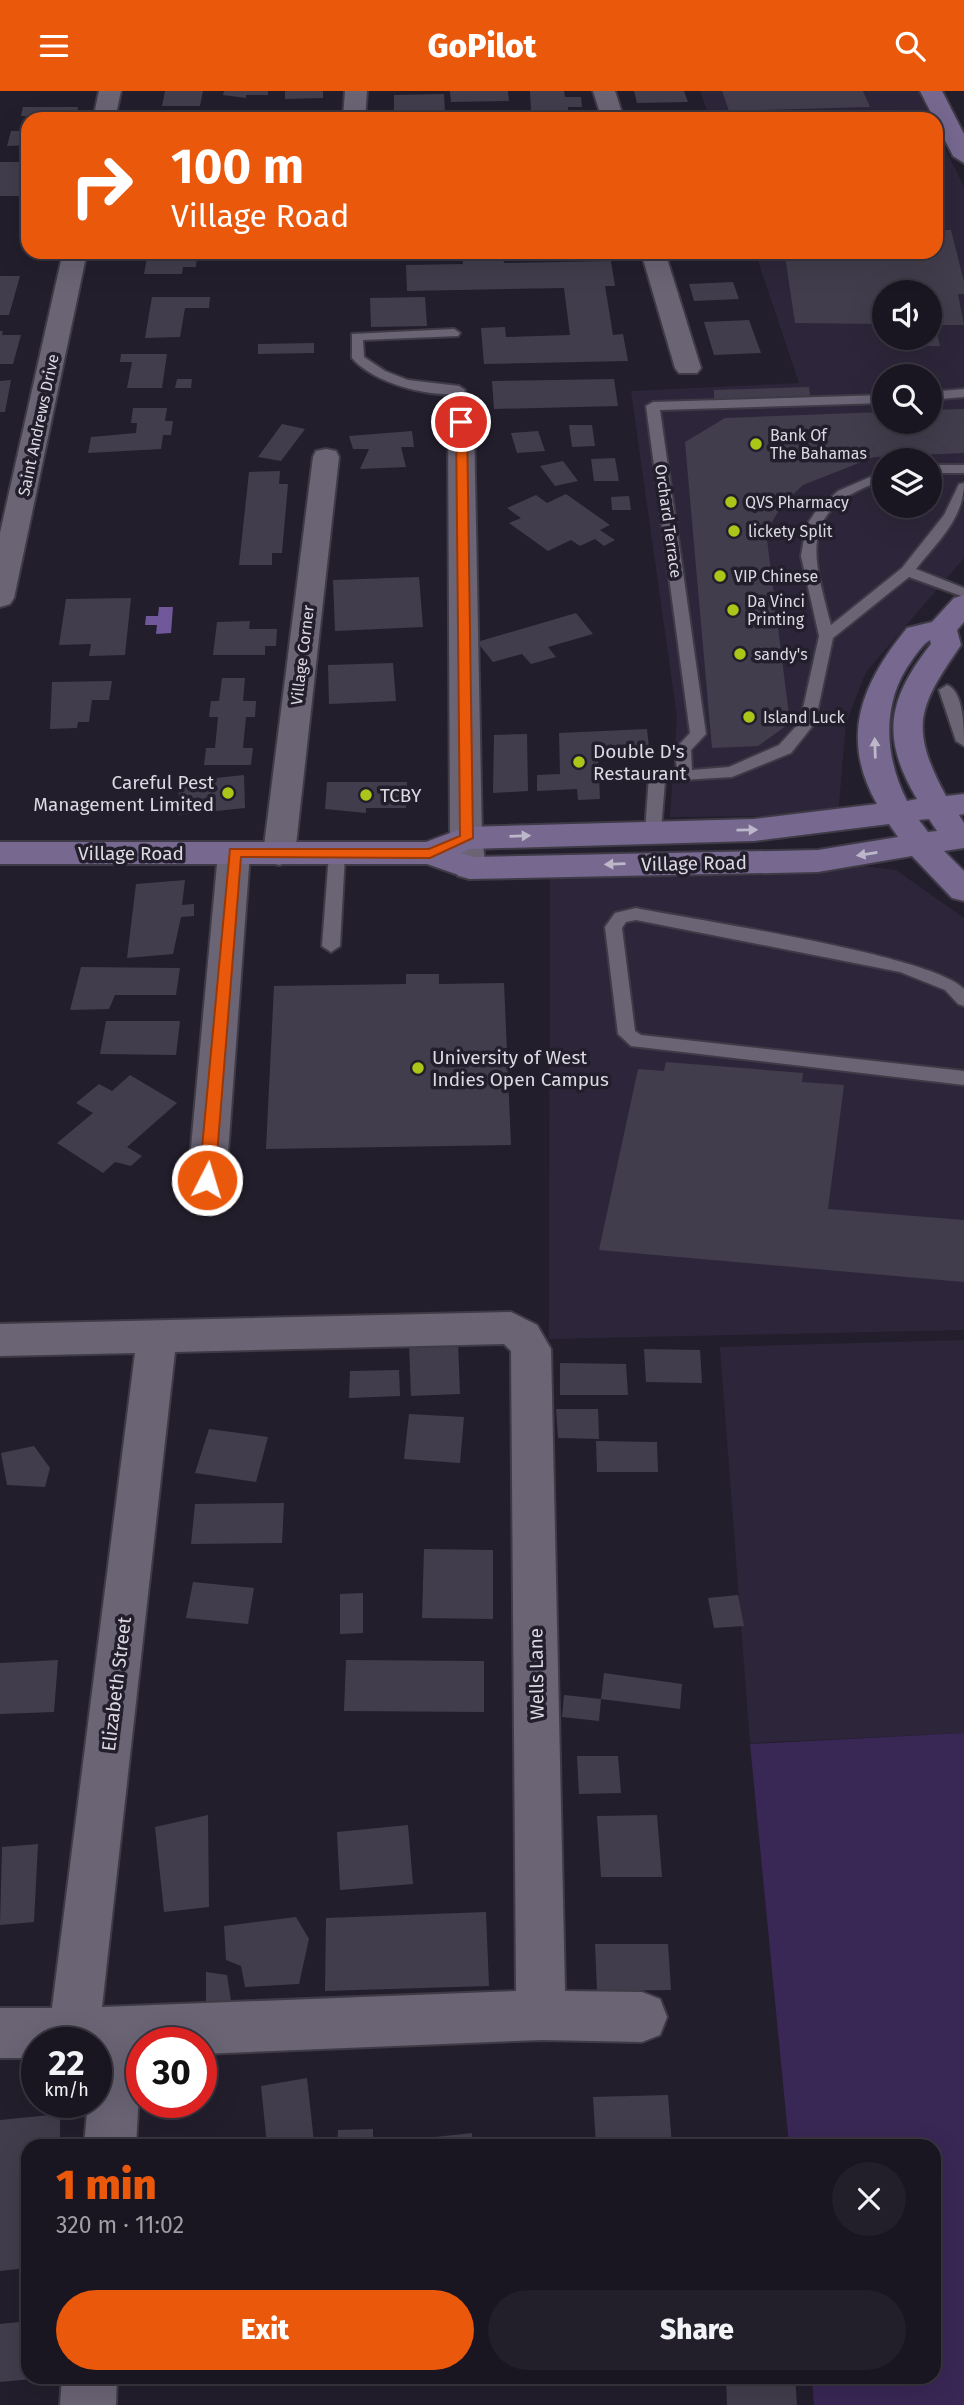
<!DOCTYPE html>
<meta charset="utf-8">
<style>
:root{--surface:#1a1621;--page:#231f2a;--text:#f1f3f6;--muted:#9f9fa5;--line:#38353f;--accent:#ea580c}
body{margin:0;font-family:"Fira Sans",sans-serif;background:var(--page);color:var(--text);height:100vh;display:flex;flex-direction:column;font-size:26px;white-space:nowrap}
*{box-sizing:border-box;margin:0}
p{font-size:23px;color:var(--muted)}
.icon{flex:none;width:38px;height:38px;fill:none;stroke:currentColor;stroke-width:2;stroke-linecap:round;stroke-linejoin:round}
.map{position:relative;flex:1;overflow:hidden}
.drawer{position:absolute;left:21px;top:2048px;width:920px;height:245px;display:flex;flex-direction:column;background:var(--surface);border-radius:21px;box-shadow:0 7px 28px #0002,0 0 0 2px var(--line)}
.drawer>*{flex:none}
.guide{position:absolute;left:21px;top:21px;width:922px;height:147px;border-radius:21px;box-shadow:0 7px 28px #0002,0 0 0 2px var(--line);background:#ea580c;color:#fff;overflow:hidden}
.buttons{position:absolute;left:872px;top:189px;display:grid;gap:14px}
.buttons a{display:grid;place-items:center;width:70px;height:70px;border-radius:50%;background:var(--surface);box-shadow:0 7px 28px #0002,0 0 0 2px var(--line);font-size:35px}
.speed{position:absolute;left:21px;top:1936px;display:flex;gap:14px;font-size:35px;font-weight:700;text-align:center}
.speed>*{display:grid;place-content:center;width:91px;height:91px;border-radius:50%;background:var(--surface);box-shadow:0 7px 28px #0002,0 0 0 2px var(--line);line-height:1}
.speed small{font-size:18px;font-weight:400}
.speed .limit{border:10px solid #d22;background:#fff;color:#111}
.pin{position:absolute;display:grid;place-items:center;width:60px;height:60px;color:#fff;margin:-30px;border:4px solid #fff;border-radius:50%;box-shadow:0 2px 7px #0007}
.me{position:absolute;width:77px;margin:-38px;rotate:5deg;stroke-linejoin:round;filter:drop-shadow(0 0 5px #0008)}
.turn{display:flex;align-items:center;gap:24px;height:147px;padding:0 35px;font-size:32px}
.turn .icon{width:91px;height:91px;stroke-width:2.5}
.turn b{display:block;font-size:49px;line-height:60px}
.round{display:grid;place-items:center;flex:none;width:74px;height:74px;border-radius:37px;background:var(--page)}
.overview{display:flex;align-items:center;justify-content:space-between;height:119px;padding:0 35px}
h1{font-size:42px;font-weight:800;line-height:52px;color:var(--accent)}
.action{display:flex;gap:14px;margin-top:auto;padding:14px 35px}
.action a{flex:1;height:80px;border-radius:42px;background:var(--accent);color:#fff;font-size:28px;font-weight:800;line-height:80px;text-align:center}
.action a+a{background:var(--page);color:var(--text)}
header{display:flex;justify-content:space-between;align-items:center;height:91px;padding:0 35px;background:var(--accent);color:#fff;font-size:32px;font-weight:800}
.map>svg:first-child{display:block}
.built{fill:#2d263a;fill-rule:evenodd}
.green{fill:#392755}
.water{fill:#70589a}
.building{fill:#423d4c}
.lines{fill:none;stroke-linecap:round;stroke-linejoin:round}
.service-casing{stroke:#3e3a46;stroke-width:4}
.minor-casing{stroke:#3e3a46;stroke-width:4}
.secondary-casing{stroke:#3e3a46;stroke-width:4}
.service{fill:#6a6475;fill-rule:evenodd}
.minor{fill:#6a6475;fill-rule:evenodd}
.secondary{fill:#76688f;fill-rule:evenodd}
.oneway{fill:#bdb7ca}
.route{fill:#ea580c;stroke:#983908;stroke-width:2}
.poi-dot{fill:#aac719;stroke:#231e2c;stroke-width:2.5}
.labels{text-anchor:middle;stroke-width:7;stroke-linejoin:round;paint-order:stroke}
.far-street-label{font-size:16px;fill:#dcd9e3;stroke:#231e2c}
.far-poi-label{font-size:16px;fill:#dcd9e3;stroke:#231e2c;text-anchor:start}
.poi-label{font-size:19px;fill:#dcd9e3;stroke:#231e2c;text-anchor:start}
.street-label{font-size:19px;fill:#dcd9e3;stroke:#231e2c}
</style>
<header><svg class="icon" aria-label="menu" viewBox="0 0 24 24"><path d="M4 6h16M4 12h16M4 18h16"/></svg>GoPilot<svg class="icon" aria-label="search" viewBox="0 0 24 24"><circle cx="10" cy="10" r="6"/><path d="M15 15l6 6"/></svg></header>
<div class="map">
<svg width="964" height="2314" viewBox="0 0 964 2314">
<rect width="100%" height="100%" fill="#231e2c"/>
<g class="built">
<path d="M700 0H918L931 28H710Z"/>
<path d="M936 39 964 96V467L866 581 846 632 838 724 670 726 677 626 631 300 799 292 755 161H936ZM884 201H929V247H884ZM884 285H929V331H884ZM884 369H929V415H884Z"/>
<path d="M862 775 896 779 964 827V1239L549 1248 550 782Z"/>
<path d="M964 1249V1642L750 1652 720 1256Z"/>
</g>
<path class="green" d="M964 1642V2314H814L812 2286H934V2054H789L750 1653Z"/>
<path class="water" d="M159 516H173L171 542 156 543 157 534H145L146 525H158Z"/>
<g class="building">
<path d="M165 0H203L200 15H162Z"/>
<path d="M224 0H268V4H246V7L223 4Z"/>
<path d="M285 0H323V7L285 8Z"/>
<path d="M450 0H508L509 10 451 11Z"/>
<path d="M530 0H564L565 6H581L582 16H568V20H531Z"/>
<path d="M634 0H684L688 11 637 12Z"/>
<path d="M722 0H863L870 16 729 20Z"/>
<path d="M444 3 445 20 412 24V20L394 21V4Z"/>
<path d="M23 16H78L76 28 21 25Z"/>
<path d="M894 19 896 26 785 28 783 21Z"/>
<path d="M693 20 695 28H657L655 21Z"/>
<path d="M180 23H241V28H179Z"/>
<path d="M11 40H28V54L7 55Z"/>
<path d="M0 71H25L21 89H28V105H0Z"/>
<path d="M936 139H951L964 191V203H958L964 234H935L940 255H898L896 247H929V201H884V233L795 232 785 165H795L794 161H936Z"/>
<path d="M148 161H185L184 165H197L196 176H183L182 183H144Z"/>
<path d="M462 161H502L504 172 611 170 615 195H605L613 244 623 243 628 270 484 273 481 237 505 236 506 246 570 244 564 197 407 200 406 174 463 173Z"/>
<path d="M0 185H20L9 224H0Z"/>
<path d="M733 191 739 208 694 210 689 193Z"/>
<path d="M152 206H210L209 217H185L180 246 145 247Z"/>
<path d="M425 206 427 235 371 236 370 207Z"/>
<path d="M749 229 761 262 714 264 704 231Z"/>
<path d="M0 240H3L2 244H21L13 273H0Z"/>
<path d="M314 252V262L258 263V253Z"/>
<path d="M121 263H167L162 297H127L132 271H120Z"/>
<path d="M177 288H192L191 297H175Z"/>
<path d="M614 288 618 315 494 318 492 290Z"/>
<path d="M11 289 5 321H0V290Z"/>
<path d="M809 296 810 305 714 308V299Z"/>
<path d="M133 317H167L165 330H173L171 344H163L161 358 88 362 91 346 136 342 137 332H131Z"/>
<path d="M964 318V362L874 366 803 394 782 414 766 441 790 632 758 655 712 657 685 351 725 327 884 321V331H929V319Z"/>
<path d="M282 333 305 338 281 370 258 366Z"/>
<path d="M569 334H592L595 355 572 356Z"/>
<path d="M412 340 414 356H401L406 376 360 378 369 358H353L349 345Z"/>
<path d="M538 340 545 360 517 362 511 342Z"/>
<path d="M615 367 619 390H594L591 368Z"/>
<path d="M563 370 578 390 555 395 540 375Z"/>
<path d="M280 380 279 393H288L282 462H272V474H239L249 381Z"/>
<path d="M566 403 610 434 600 439 615 449 604 455 595 448 580 455 571 449 548 460 509 432 521 427 507 417 536 404 547 412Z"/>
<path d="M629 405 631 419H612L611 406Z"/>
<path d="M419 486 423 536 335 540 333 489Z"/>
<path d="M131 507 125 564 89 565 91 553 59 554 66 508Z"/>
<path d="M576 522 593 543 548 556 556 566 531 573 522 563 493 571 477 551Z"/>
<path d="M250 530 249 538H277L276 555H265V564H213L217 531Z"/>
<path d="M393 572 396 610 329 613 328 574Z"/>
<path d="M222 587H245L243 610H256L255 626H246L243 657H253L251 674H204L206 657H215L218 626H209L211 610H219Z"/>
<path d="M112 590 109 609H92L89 631H78L77 637 50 638 52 591Z"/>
<path d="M647 638 649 657 598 660 600 708 578 709 577 698 537 700V684L560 683 559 642Z"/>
<path d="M527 643 528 700 493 702 494 644Z"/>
<path d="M244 684 245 717 178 724 179 691Z"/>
<path d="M327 691H407L406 717H366V722L325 718Z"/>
<path d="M185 789 182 814 194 813V825L181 826 173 863 127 867 136 793Z"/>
<path d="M81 876 180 877 176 904H115L109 918 70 919Z"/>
<path d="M406 883H439V893L504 892 511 1054 266 1058 274 895 406 893Z"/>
<path d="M106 930H180L176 964 100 963Z"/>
<path d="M666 971 803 982 802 991 844 994 828 1118 964 1129V1191L599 1159 638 978 664 980Z"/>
<path d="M130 984 177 1012 127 1056 142 1065 131 1075 115 1071 103 1082 57 1052 93 1022 76 1012 99 993 112 1000Z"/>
<path d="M458 1251 460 1303 411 1305 409 1252Z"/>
<path d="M644 1258 700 1259 702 1292 646 1291Z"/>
<path d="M560 1272 626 1273 628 1304H560Z"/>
<path d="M399 1279 400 1305 349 1307 350 1280Z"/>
<path d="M556 1318H598L599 1348 558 1347Z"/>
<path d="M409 1323 464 1326 460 1372 404 1368Z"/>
<path d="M209 1338 268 1346 256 1391 195 1382Z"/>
<path d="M596 1350 657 1351 658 1381H597Z"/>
<path d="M34 1355 50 1377 45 1396 7 1394 1 1362Z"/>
<path d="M284 1412 282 1452 191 1453 195 1413Z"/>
<path d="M424 1458 493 1459V1528L422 1527Z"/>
<path d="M193 1491 254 1497 248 1533 186 1527Z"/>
<path d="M363 1502V1542L340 1543V1503Z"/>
<path d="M738 1504 744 1535 714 1537 708 1507Z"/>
<path d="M58 1569 54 1621 0 1623V1572Z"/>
<path d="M346 1569 484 1570V1621L344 1620Z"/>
<path d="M604 1582 682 1593 680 1618 601 1608Z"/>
<path d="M564 1604 601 1608 599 1630 562 1626Z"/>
<path d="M577 1665H618L621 1702 579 1703Z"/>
<path d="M208 1724 209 1816 164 1821 155 1736Z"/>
<path d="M657 1724 662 1786H601L597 1725Z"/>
<path d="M408 1734 413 1793 340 1799 337 1741Z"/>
<path d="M38 1753 34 1831 0 1834 2 1756Z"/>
<path d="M486 1821 489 1895 325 1900 326 1827Z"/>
<path d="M296 1826 309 1848 299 1893 245 1896 241 1875 226 1869 224 1835Z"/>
<path d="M595 1853H668L671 1899 597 1900Z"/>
<path d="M206 1881 227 1884 232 1916 206 1922Z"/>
<path d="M307 1987 314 2051 267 2054 261 1995Z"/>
<path d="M668 2004 672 2054H596L593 2006Z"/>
<path d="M60 2023V2054H28V2177L0 2180V2029Z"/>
<path d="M373 2038V2054H337L338 2039Z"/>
<path d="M472 2042 473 2054H427L426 2047Z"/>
<path d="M28 2230V2286L43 2287 0 2291V2233Z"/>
<path d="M726 2286H795L797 2314H727Z"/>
</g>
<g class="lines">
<g class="service-casing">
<g id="service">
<path d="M454 238 460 242 458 245 363 249 364 266 385 280 408 289 459 295 465 299 464 302C432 308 373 292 352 267V243Z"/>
<path d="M964 298V306L929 309V301Z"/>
<path d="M884 304V312L660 319 706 643 691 659 692 679 729 676 779 654 800 631 819 545 801 465 806 435 816 420 838 400 884 380V389C797 418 812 462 831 534L902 477 944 424 959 393 964 392C964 428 937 451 916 478L964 497V506L909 486 833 547 815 632 791 662 732 686 665 690 661 740 659 744H647L645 740 649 685 657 680H677L675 658 690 642 646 315 653 311Z"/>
<rect x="929" y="374" width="35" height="8"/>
<path d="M947 594C964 600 964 639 964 655L956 650 939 599Z"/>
<path d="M337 758 345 763 340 855 331 861 322 855 329 763Z"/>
<path d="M636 817C695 829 932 864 964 898V915L958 913 945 899 900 881 636 829 626 831 622 837 635 940 641 944 964 980V994L631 955 618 943 605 836 615 822Z"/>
</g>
</g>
<g class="minor-casing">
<g id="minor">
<path d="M99 0H121L115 28H93Z"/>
<path d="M345 0H367L365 28H343Z"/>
<path d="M593 0H615L624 28H602Z"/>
<path d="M63 161H87L14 507 10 513 0 516V442Z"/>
<path d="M641 161H665L701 277 697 282H679L675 277Z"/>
<path d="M461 323 470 325 474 331 482 747 486 777 482 785 470 788 458 785 454 777 450 747 448 331 452 325Z"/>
<path d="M326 358 336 360 339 366 295 763 291 771 279 774 267 771 263 763 313 366 316 360Z"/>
<path d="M234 751 246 754 250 762 226 1089 220 1099 207 1103 194 1099 188 1089 218 762 222 754Z"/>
<path d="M511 1221 537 1234 551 1258 565 1900 642 1901 660 1908 667 1926 660 1944 642 1951 541 1949 201 1963V1951H142L136 2054H84L88 2011H96V1951H37V1967H0V1917H52L135 1262 0 1265V1233ZM504 1253 511 1260 516 1900 102 1916 175 1261Z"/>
<path d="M62 2286H117L116 2314H60Z"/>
</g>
</g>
<g class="secondary-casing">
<g id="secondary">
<path d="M920 0H942L964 43V72L953 65Z"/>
<path d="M964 504V531L957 539 961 554C919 615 908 635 946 705L964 703V723L959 724 964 732V757L944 760 964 780V810L952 807 912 765 818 781 470 788 427 773H0V751H426L466 736 754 728 877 713C839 646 862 592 907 537L932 531 954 507ZM930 549 931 553C888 608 880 646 917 708L907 710C884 665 881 611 912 569 917 562 923 553 930 549ZM929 728 937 740 928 741 919 729ZM889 733 898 746 818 759 473 766 461 762 470 758 754 750Z"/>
</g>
</g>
<use href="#service" class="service"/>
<use href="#minor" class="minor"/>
<use href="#secondary" class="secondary"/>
</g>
<defs><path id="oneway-solid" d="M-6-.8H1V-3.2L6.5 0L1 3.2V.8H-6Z" transform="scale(1.75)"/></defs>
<g class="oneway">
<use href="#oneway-solid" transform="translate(875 657) rotate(-92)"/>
<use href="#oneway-solid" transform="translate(747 739) rotate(-1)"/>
<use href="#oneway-solid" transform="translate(520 745) rotate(-2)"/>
<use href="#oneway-solid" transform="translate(867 763) rotate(171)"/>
<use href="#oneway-solid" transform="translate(615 773) rotate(178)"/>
</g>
<path class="route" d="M461 327 467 331 473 747 430 767 241 766 215 1089 207 1095 202 1093 199 1089 230 758H429L460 745 456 331Z"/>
<g class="poi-dot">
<circle cx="756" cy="353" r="7"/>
<circle cx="731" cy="411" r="7"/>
<circle cx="734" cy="440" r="7"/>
<circle cx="720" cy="485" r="7"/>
<circle cx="733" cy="519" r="7"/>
<circle cx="740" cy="563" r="7"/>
<circle cx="749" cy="626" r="7"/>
<circle cx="579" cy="671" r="7"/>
<circle cx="228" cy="702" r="7"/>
<circle cx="366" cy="704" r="7"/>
<circle cx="418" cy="977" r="7"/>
</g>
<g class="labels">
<g class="far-street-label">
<text transform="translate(38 334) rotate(-78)" y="6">Saint Andrews Drive</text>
<text transform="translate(669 430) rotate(82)" y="6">Orchard Terrace</text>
<text transform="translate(302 564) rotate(-83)" y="6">Village Corner</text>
</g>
<g class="far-poi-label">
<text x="770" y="350">Bank Of<tspan x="770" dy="18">The Bahamas</tspan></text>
<text x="745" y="417">QVS Pharmacy</text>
<text x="748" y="446">lickety Split</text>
<text x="734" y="491">VIP Chinese</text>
<text x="747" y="516">Da Vinci<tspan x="747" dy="18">Printing</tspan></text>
<text x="754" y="569">sandy's</text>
<text x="763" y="632">Island Luck</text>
</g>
<g class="poi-label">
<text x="593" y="667">Double D's<tspan x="593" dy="22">Restaurant</tspan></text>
<text x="214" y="698" text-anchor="end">Careful Pest<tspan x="214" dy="22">Management Limited</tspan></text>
<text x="380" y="711">TCBY</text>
<text x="432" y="973">University of West<tspan x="432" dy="22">Indies Open Campus</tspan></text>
</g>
<g class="street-label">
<text x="131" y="769">Village Road</text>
<text transform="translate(694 772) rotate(-1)" y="7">Village Road</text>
<text transform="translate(536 1583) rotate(-91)" y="7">Wells Lane</text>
<text transform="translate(116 1593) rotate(-83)" y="7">Elizabeth Street</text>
</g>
</g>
</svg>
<div class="buttons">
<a><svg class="icon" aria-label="sound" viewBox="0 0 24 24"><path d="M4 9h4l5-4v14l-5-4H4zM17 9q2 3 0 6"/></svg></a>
<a><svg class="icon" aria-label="search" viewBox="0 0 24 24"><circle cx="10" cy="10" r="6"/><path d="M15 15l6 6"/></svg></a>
<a><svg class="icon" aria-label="layers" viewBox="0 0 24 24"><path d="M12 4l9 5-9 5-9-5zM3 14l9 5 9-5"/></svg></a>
</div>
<div class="speed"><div>22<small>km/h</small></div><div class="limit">30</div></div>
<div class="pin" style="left:461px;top:331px;background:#d93025"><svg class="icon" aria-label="arrive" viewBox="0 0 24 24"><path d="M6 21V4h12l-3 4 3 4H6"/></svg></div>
<svg class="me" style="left:207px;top:1089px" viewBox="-20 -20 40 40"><circle r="17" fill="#ea580c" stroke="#fff" stroke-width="3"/><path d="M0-11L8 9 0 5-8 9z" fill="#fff"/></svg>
<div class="guide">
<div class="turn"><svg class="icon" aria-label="right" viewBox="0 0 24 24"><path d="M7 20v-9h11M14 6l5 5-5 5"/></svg><div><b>100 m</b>Village Road</div></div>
</div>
<section class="drawer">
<div class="overview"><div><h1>1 min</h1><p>320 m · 11:02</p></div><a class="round"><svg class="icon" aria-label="close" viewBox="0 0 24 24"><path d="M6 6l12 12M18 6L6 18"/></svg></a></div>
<div class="action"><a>Exit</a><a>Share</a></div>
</section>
</div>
